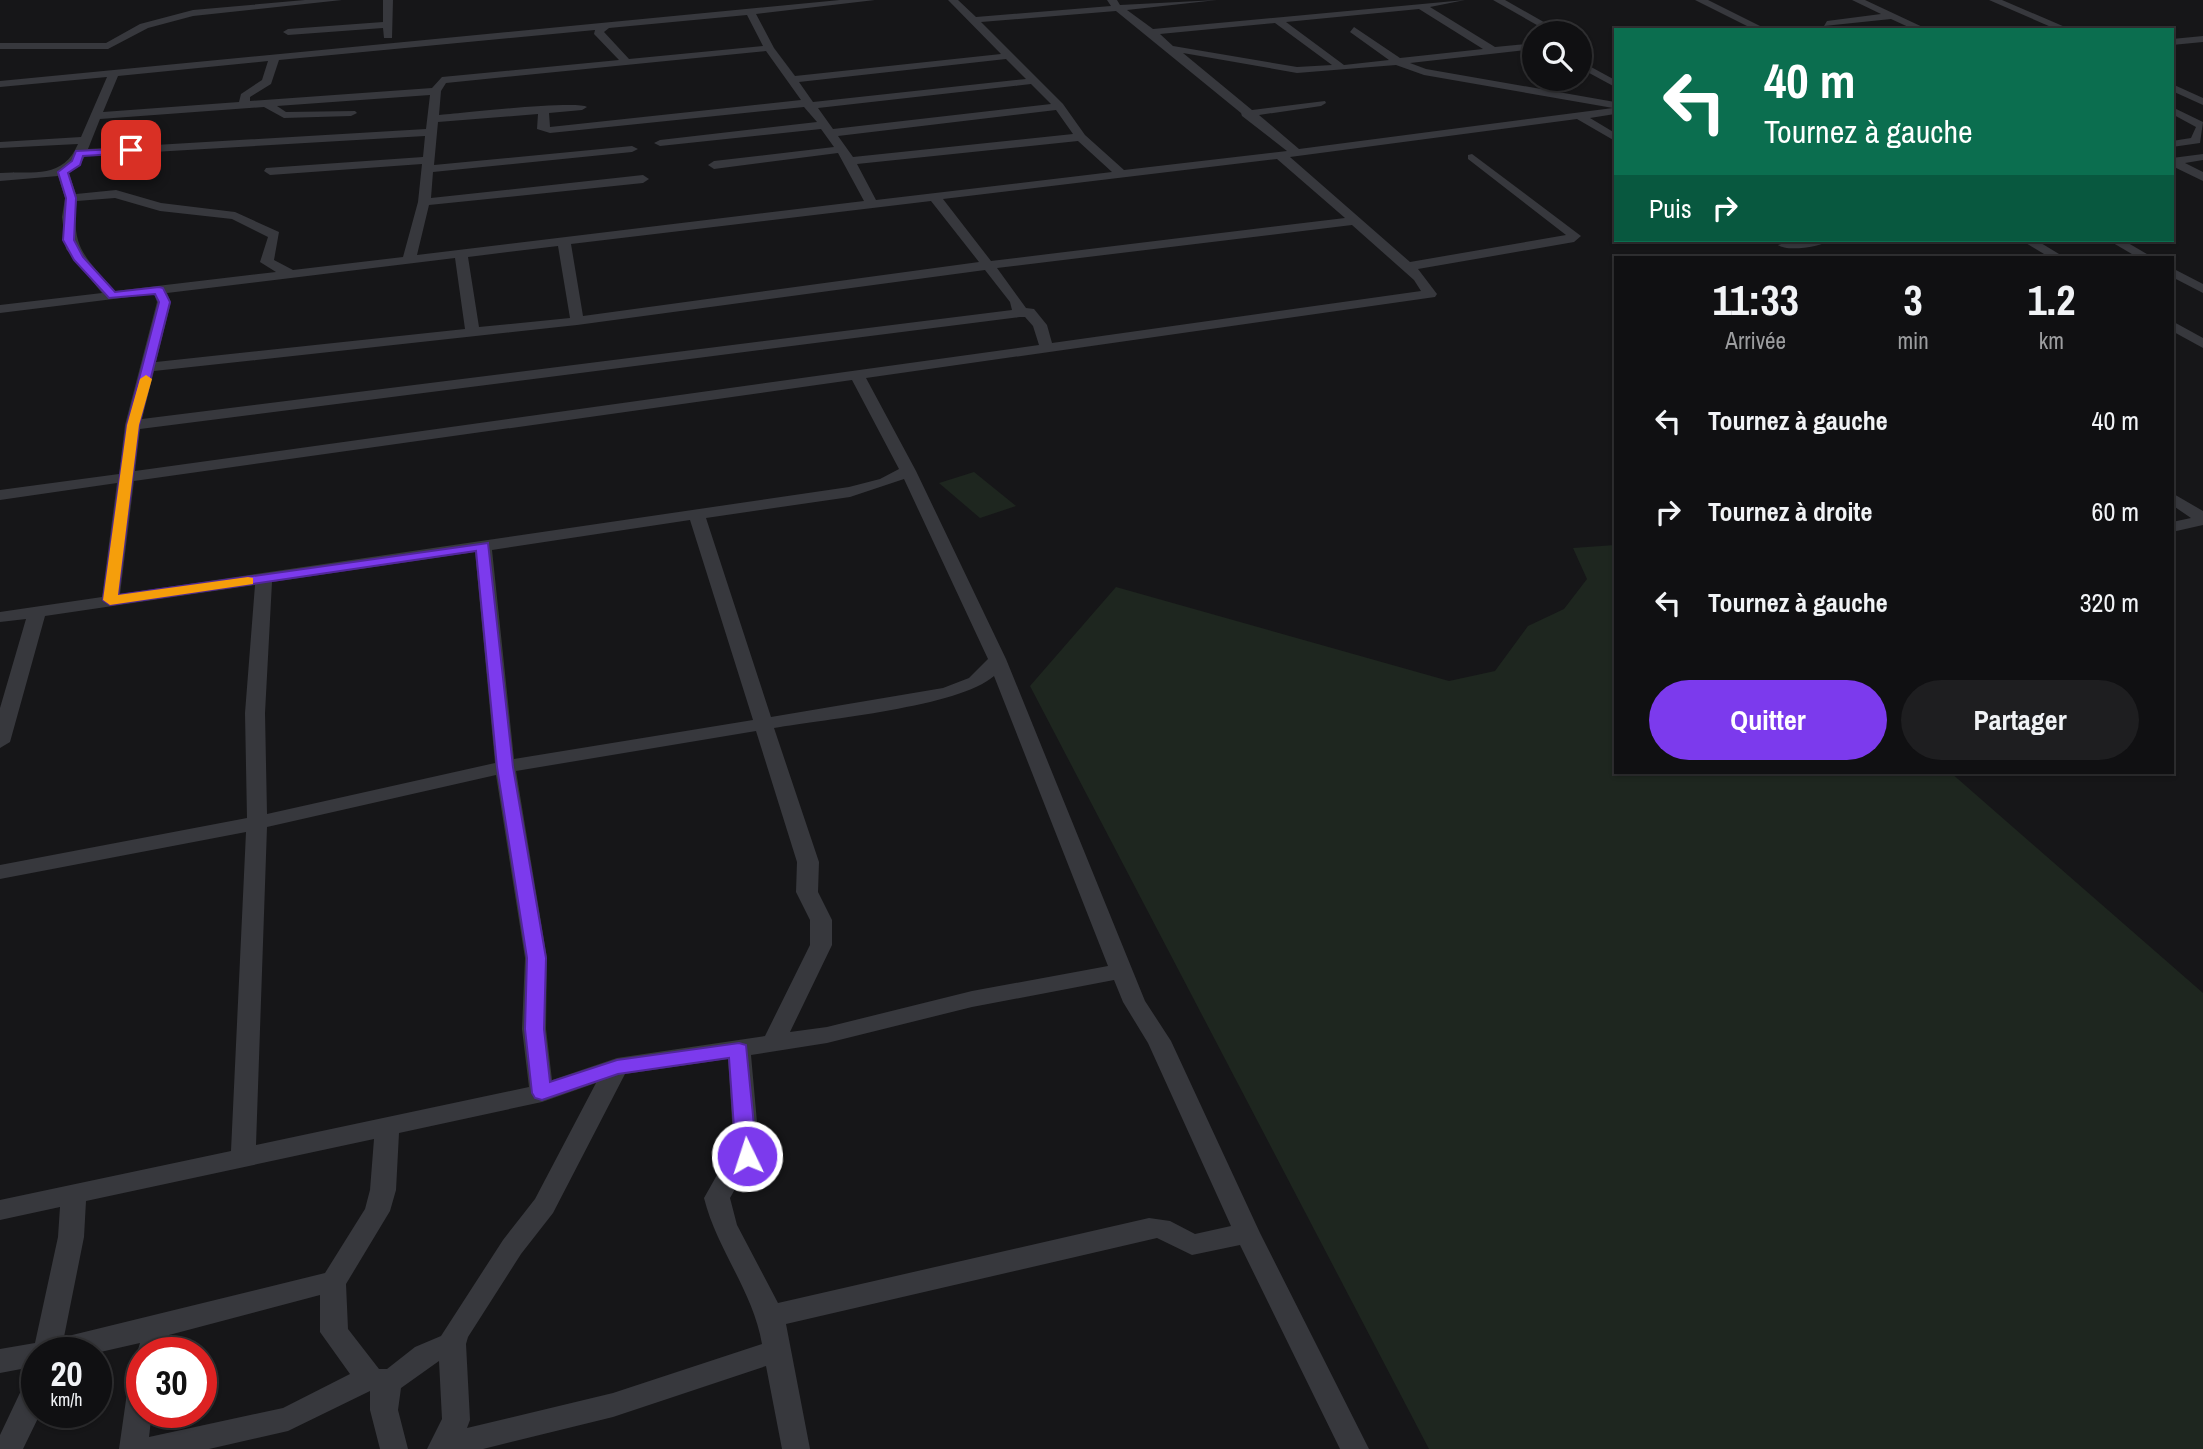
<!DOCTYPE html>
<html lang="fr">
<meta charset="utf-8">
<style>
:root{--surface:#101012;--page:#1e1e20;--text:#f1f3f6;--muted:#9c9d9f;--line:#303032;--accent:#7c3aed}
body{margin:0;font-family:"Archivo Narrow",sans-serif;background:var(--page);color:var(--text);height:100vh;display:flex;flex-direction:column;font-size:26px;white-space:nowrap}
*{box-sizing:border-box;margin:0}
p{font-size:23px;color:var(--muted)}
.icon{flex:none;width:38px;height:38px;fill:none;stroke:currentColor;stroke-width:2;stroke-linecap:round;stroke-linejoin:round}
.map{position:relative;flex:1;overflow:hidden}
.panel{position:absolute;left:1614px;top:256px;width:560px;height:518px;display:flex;flex-direction:column;background:var(--surface);border-radius:0px;box-shadow:0 2px 5px #0004,0 0 0 2px var(--line)}
.panel>*{flex:none}
.guide{position:absolute;left:1614px;top:28px;width:560px;height:214px;border-radius:0px;box-shadow:0 2px 5px #0004,0 0 0 2px var(--line);background:#0b6e4f;color:#fff;overflow:hidden}
.controls{position:absolute;left:1522px;top:21px;display:grid;gap:14px}
.controls a{display:grid;place-items:center;width:70px;height:70px;border-radius:50%;background:var(--surface);box-shadow:0 2px 5px #0004,0 0 0 2px var(--line);font-size:35px}
.speed{position:absolute;left:21px;top:1337px;display:flex;gap:14px;font-size:35px;font-weight:700;text-align:center}
.speed>*{display:grid;place-content:center;width:91px;height:91px;border-radius:50%;background:var(--surface);box-shadow:0 2px 5px #0004,0 0 0 2px var(--line);line-height:1}
.speed small{font-size:18px;font-weight:400}
.speed .limit{border:10px solid #d22;background:#fff;color:#111}
.pin{position:absolute;display:grid;place-items:center;width:60px;height:60px;color:#fff;margin:-30px;border-radius:14px;box-shadow:0 4px 10px #0006}
.me{position:absolute;width:77px;margin:-38px;rotate:356deg;stroke-linejoin:round;filter:drop-shadow(0 0 5px #0008)}
.turn{display:flex;align-items:center;gap:24px;height:147px;padding:0 35px;font-size:32px}
.turn .icon{width:91px;height:91px;stroke-width:2.5}
.turn b{display:block;font-size:49px;line-height:60px}
.then{display:flex;align-items:center;height:66px;padding:0 35px;background:#0003;gap:14px;font-size:26px}
.eta{display:flex;justify-content:space-evenly;align-items:center;height:119px;text-align:center}
.eta b{font-size:42px;font-weight:700;line-height:49px}
.cta{display:flex;gap:14px;margin-top:auto;padding:14px 35px}
.cta a{flex:1;height:80px;border-radius:42px;background:var(--accent);color:#fff;font-size:28px;font-weight:700;line-height:80px;text-align:center}
.cta a+a{background:var(--page);color:var(--text)}
ul{padding:0;list-style:none}
li{display:flex;align-items:center;gap:21px;height:91px;padding:0 35px}
li div{flex:1}
li b{display:block;font-size:26px}
li em{font-style:normal}
.map>svg:first-child{display:block}
.green{fill:#1e261f}
.lines{fill:none;stroke-linecap:round;stroke-linejoin:round}
.minor{fill:#37383d;fill-rule:evenodd}
.route{fill:#7c3aed;stroke:#51269a;stroke-width:2}
.slow{fill:#f59e0b}
</style>
<div class="map">
<svg width="2203" height="1449" viewBox="0 0 2203 1449">
<rect width="100%" height="100%" fill="#161618"/>
<g class="green">
<path d="M974 472 1016 506 980 518 939 483Z"/>
<path d="M1615 545V772H1950L2203 993V1449H1429L1030 686 1116 587 1449 681 1495 671 1528 626 1564 609 1587 579 1573 548Z"/>
</g>
<g class="lines">
<g class="minor">
<path d="M305 0H342L193 16 148 28 108 49H0V43H106L140 24 193 10Z"/>
<path d="M383 0H393L392 38H384L383 28 288 35 283 32 288 29 383 22Z"/>
<path d="M840 0H875L756 14 774 48 795 76 1001 54 948 0H958L976 17 1111 6 1107 0H1117L1120 5 1217 0 1127 10 1153 29 1465 0 1430 7 1495 47 1535 43V49L1410 63 1426 69 1615 102V114L1590 118 1615 133V141L1577 119 1290 157 1410 262 1566 235 1468 159V155L1472 154 1581 236 1574 242 1418 269 1437 294 1435 297 866 378 916 471 1006 659 1145 1001 1171 1041 1260 1233 1369 1449H1340L1240 1245 1192 1255 1157 1238 786 1324 810 1449H782L766 1366 613 1417 483 1449H427L442 1419 439 1361 401 1388 398 1410 408 1449H380L370 1410V1391L288 1431 209 1449H119L128 1386 132 1377 142 1374V1412H152L149 1437 283 1408 350 1374 320 1332V1295L169 1335 165 1353H142V1361L137 1353 140 1343 96 1353H37V1366L0 1373V1349L35 1343 58 1237 60 1207 0 1220V1200L231 1151 246 832 0 879V865L247 818 245 713 255 585 45 616 10 742 0 748V708L26 619 0 622V612L102 597 117 483 0 500V490L119 474 125 425 157 302 154 294 0 313V305L102 293 66 249 62 217 65 198 58 176 0 181V173C35 171 63 179 78 144L0 148V142L81 137 107 77 0 87V81ZM1419 9 1483 49 1400 58 1354 27 1350 32 1389 60 1344 65 1286 22ZM1116 11 1241 113 1242 116 1287 151 1124 170 1085 135 1063 104 981 22ZM747 15 763 46 629 59 604 32 609 28ZM1275 23 1332 65 1297 67 1173 46 1160 34ZM595 30 594 34 619 60 442 77 432 88 250 101V97L271 84 279 60ZM766 51 801 100 550 127 549 113 582 110 587 107C577 100 461 113 439 115L441 91 446 83ZM1183 53 1297 73 1396 65 1424 75 1613 108 1299 149 1259 115 1321 106 1326 103 1325 101 1252 110ZM1006 59 1026 79 813 102 799 82ZM268 61 262 80 241 94 239 102 103 112 118 76ZM1031 84 1051 104 833 129 818 108ZM430 95 426 129 88 149 100 119 264 107 284 118 351 116 357 113 355 111 286 112 277 106ZM804 107 817 122 660 140 654 143 660 146 821 129 834 147 714 161 708 165 714 169 838 153 864 201 417 255 429 205 643 183 649 179 643 175 431 198 433 172 632 152 638 149 632 146 434 165 438 122 538 114 537 129 550 133ZM1056 110 1073 134 853 157 838 136ZM425 136 423 157 266 168 264 171 270 175 422 164 418 202 403 257 293 270 274 260 279 232 235 212 161 203 116 190 76 194 69 173 80 165 85 156ZM1078 141 1112 172 876 200 857 164ZM1277 159 1345 218 991 261 943 199ZM115 198 160 211 232 219 268 237 260 262 276 272 115 291C87 259 70 248 77 201ZM931 201 979 262 583 316 571 244ZM1352 225 1414 280 1421 291 1052 343 1047 325 1034 309 1026 308 997 268ZM558 246 570 318 479 327 468 257ZM455 258 465 329 156 362 171 302 167 293ZM985 270 1010 302 1012 310 142 419 154 371 577 325ZM1020 317H1025L1033 326 1039 345 135 471 140 429ZM852 380 899 469 880 479 849 487 120 594 134 481ZM904 479 988 659 969 678 943 688 771 717 706 518 850 497ZM690 520 753 720 514 759 492 550ZM475 552 495 763 267 814 265 713 272 582ZM994 676 1108 966 972 991 827 1027 790 1032 832 945V920L818 892 819 862 774 728C825 719 959 707 994 676ZM756 731 797 862 796 892 810 920V945L765 1036 617 1058 552 1080 546 1029 547 958 516 771ZM496 775 525 958 522 1029 529 1087 256 1145 267 827ZM1114 980 1123 1002 1148 1043 1231 1226 1195 1234 1170 1221 1149 1218 778 1303 737 1225 730 1198 744 1173 760 1156 751 1055 827 1043 972 1007ZM728 1059 734 1152 726 1159 704 1198C717 1250 753 1291 762 1344L613 1393 467 1428 470 1420 466 1344 468 1337 521 1254 553 1213 625 1074ZM596 1083 535 1199 503 1240 441 1336 415 1347 387 1369H379L348 1329 346 1284 390 1211 396 1190 399 1133 542 1102ZM374 1139 370 1190 365 1209 325 1273 64 1337 84 1237 86 1201Z"/>
<path d="M1493 0H1505L1563 33H1551Z"/>
<path d="M1695 0H1708L1768 30H1755Z"/>
<path d="M1852 0H1865L1929 30H1915L1891 19 1824 26 1827 21 1881 14Z"/>
<path d="M1989 0H2002L2072 30H2058Z"/>
<path d="M2203 36V42L2172 45V39Z"/>
<path d="M1580 61 1615 80V87L1580 68Z"/>
<path d="M2172 84 2203 98V105L2172 91Z"/>
<path d="M2172 107 2203 122 2200 143 2172 147V141L2191 138 2196 127 2172 114Z"/>
<path d="M2203 154V160L2185 163 2203 172V181L2172 166V158Z"/>
<path d="M1795 240H1830C1821 247 1787 252 1778 245Z"/>
<path d="M2021 240H2036L2064 257H2049Z"/>
<path d="M2108 240H2123L2152 257H2137Z"/>
<path d="M2172 268 2203 284V293L2172 277Z"/>
<path d="M2172 321 2203 338V348L2172 331Z"/>
<path d="M2172 493 2203 511V525L2172 532V522L2191 518 2172 505Z"/>
<path d="M37 1375V1412H41L23 1449H0V1435L27 1378Z"/>
</g>
</g>
<path class="route" d="M135 148 131 153 83 156 80 165 68 173 76 198 74 240 83 257 115 292 159 287 163 288 170 302 139 425 118 595 488 543 513 767 546 958 544 1029 550 1082 617 1060 739 1043 746 1045 757 1156 754 1161H739L736 1156 729 1058 618 1074 542 1100 535 1098 532 1093 525 1029 527 958 497 767 476 551 110 605 103 600 127 425 159 302 155 294 109 298 74 260 63 240 66 198 58 172 72 161 76 151Z"/>
<path class="slow" d="M146 375 152 379 139 425 118 595 248 577 253 578V584L110 605 103 600 127 425 140 379Z"/>
</svg>
<div class="controls">
<a><svg class="icon" aria-label="search" viewBox="0 0 24 24"><circle cx="10" cy="10" r="6"/><path d="M15 15l6 6"/></svg></a>
</div>
<div class="speed"><div>20<small>km/h</small></div><div class="limit">30</div></div>
<div class="pin" style="left:131px;top:150px;background:#d93025"><svg class="icon" aria-label="arrive" viewBox="0 0 24 24"><path d="M6 21V4h12l-3 4 3 4H6"/></svg></div>
<svg class="me" style="left:747px;top:1156px" viewBox="-20 -20 40 40"><circle r="17" fill="#7c3aed" stroke="#fff" stroke-width="3"/><path d="M0-11L8 9 0 5-8 9z" fill="#fff"/></svg>
<div class="guide">
<div class="turn"><svg class="icon" aria-label="left" viewBox="0 0 24 24"><path d="M17 20v-9H6M10 6l-5 5 5 5"/></svg><div><b>40 m</b>Tournez à gauche</div></div>
<div class="then">Puis<svg class="icon" aria-label="right" viewBox="0 0 24 24"><path d="M7 20v-9h11M14 6l5 5-5 5"/></svg></div>
</div>
<section class="panel">
<div class="eta">
<div><b>11:33</b><p>Arrivée</p></div>
<div><b>3</b><p>min</p></div>
<div><b>1.2</b><p>km</p></div>
</div>
<ul>
<li><svg class="icon" aria-label="left" viewBox="0 0 24 24"><path d="M17 20v-9H6M10 6l-5 5 5 5"/></svg><div><b>Tournez à gauche</b></div><em>40 m</em></li>
<li><svg class="icon" aria-label="right" viewBox="0 0 24 24"><path d="M7 20v-9h11M14 6l5 5-5 5"/></svg><div><b>Tournez à droite</b></div><em>60 m</em></li>
<li><svg class="icon" aria-label="left" viewBox="0 0 24 24"><path d="M17 20v-9H6M10 6l-5 5 5 5"/></svg><div><b>Tournez à gauche</b></div><em>320 m</em></li>
</ul>
<div class="cta"><a>Quitter</a><a>Partager</a></div>
</section>
</div>
